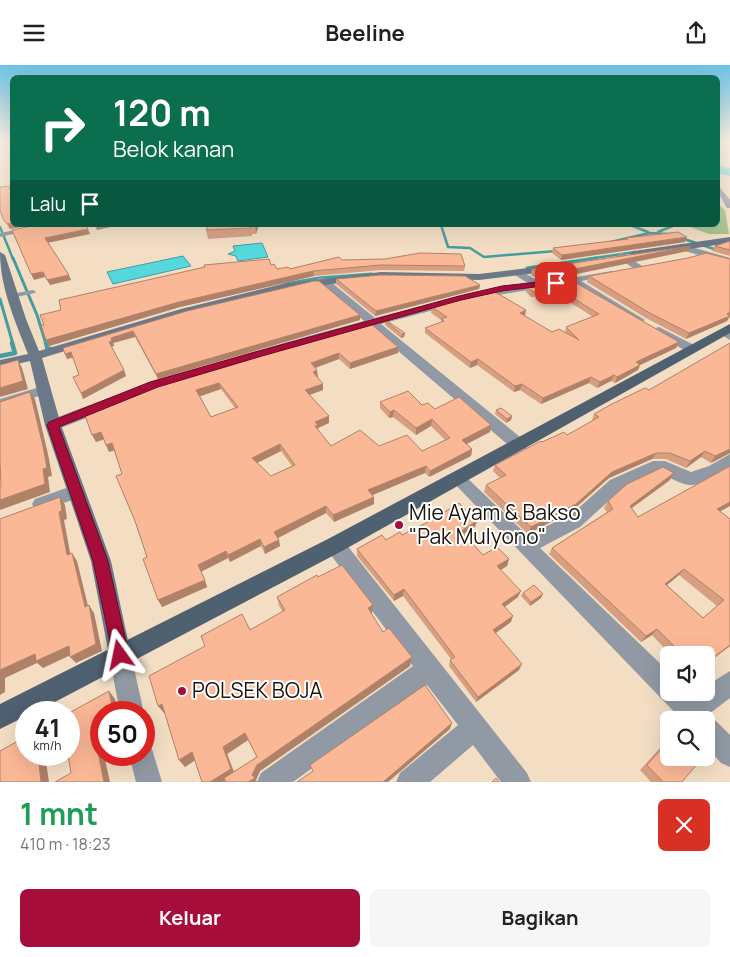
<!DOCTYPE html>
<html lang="id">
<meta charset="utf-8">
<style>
:root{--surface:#fff;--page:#f6f6f6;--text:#202124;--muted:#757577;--accent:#a60d3a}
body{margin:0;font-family:Manrope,sans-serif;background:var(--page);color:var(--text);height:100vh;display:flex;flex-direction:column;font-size:19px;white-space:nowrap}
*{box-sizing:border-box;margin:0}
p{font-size:16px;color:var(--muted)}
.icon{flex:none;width:28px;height:28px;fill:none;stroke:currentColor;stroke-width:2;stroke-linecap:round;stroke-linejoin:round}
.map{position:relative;height:717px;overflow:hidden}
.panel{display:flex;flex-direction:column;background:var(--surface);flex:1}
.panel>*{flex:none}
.guide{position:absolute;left:10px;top:10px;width:710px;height:152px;border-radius:8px;box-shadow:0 5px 20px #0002;background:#0b6e4f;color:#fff;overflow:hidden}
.buttons{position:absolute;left:660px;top:581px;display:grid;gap:10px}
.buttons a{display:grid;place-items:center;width:55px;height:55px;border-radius:8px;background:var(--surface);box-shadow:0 5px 20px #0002;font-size:25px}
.speed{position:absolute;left:15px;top:636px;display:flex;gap:10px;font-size:25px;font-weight:700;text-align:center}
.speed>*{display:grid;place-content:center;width:65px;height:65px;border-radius:50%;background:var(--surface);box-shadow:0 5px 20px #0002;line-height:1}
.speed small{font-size:12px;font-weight:400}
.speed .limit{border:8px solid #d22;background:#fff;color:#111}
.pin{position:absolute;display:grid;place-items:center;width:42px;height:42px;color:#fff;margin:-21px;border-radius:10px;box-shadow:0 2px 8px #0006}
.me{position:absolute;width:55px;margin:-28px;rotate:348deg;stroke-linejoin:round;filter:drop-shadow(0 0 4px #0008)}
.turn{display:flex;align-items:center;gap:18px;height:105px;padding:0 20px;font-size:22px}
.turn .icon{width:65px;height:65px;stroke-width:2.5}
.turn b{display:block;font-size:35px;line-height:42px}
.then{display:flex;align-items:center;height:48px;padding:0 20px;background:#0003;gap:10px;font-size:19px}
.round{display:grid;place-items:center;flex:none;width:52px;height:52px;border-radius:8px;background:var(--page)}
.head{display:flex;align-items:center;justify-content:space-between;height:85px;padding:0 20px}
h1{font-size:30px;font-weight:700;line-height:38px;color:#1e9e55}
.primary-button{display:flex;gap:10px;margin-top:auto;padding:10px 20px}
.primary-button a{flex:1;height:58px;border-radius:8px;background:var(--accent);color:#fff;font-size:20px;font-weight:700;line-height:58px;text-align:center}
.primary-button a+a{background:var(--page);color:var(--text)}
header{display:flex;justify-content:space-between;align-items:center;height:65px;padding:0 20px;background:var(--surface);font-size:22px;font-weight:700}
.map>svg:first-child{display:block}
.green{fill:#a0c187}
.water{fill:#55d8dd;stroke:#449d9e}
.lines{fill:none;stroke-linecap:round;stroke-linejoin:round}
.stream-far2{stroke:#449d9e;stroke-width:2.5}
.stream-far1{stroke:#449d9e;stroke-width:3}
.stream{stroke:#449d9e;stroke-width:4.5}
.river{fill:#55d8dd;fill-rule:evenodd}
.lane{fill:#919aa4;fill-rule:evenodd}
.street{fill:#919aa4;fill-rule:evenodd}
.secondary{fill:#6a7887;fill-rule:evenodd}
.primary{fill:#4f6071;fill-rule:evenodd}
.wall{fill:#d89e81;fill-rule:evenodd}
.shaded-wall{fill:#b08169}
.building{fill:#fbb896;stroke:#b08169;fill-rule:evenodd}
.route{fill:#a60d3a;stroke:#6c0826}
.poi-dot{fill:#a60d3a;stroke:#fff;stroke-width:2}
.labels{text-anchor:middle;stroke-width:4;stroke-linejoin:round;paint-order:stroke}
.near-poi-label{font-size:21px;fill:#1b140b;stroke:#fff;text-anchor:start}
</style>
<header><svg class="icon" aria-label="menu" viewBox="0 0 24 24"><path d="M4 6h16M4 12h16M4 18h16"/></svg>Beeline<svg class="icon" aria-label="share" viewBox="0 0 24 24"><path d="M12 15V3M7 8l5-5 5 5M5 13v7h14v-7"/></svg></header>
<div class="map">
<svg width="730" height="717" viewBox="0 0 730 717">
<rect width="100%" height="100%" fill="#f3dec4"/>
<path class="green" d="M718 139 725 145 729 169H709L685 160H718Z"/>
<g class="water">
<path d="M262 178 268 192 238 196 236 191 228 189 235 186 233 181Z"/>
<path d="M183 191 191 201 113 219 107 207Z"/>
</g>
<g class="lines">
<g class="stream-far2">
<path d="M441 160 448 182 470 183 484 192 556 186"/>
<path d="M630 160 648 167"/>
<path d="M0 162 13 194"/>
<path d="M658 167 675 160"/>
<path d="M681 173 717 185"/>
<path d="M611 177 649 168 667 169"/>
<path d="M588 194 635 187"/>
</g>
<g class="stream-far1">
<path d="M13 193 37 250 46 279"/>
<path d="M527 203 596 193"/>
<path d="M285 219 319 213 372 209"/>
<path d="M0 234 13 279"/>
</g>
<g class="stream">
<path d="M46 278 48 285 51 284"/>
<path d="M0 291 15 288 12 278"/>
</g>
<path class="river" d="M718 101 730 103V111L718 109Z"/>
<g class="lane">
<path d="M41 160H50L0 172V168Z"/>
<path d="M181 160H195C192 162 184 162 181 160Z"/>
<path d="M33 225 36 227 35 228 12 233 9 231 12 229Z"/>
</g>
<g class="street">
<path d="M718 120 730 135V143H727L718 127Z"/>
<path d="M681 179 730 193V199L678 184 676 182Z"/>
<path d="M621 188 624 189 645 203 636 205 618 193 616 191Z"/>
<path d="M519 205 542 218 612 206V210L581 216 645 255 639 258 635 257 570 218 475 234 381 259 525 376 527 380 525 384H513L370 262 174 319 58 364H48L45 360 48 356C151 315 257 285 364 256L318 217V213H326L375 253 475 227 529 219 515 210 514 208Z"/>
<path d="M659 262 696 281 698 284 692 288 688 287 655 269 653 266 655 263Z"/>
<path d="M723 263 730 266V275L717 267Z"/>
<path d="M43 321 50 325 48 328 0 344V334Z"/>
<path d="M730 389V403C720 410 701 421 689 420 679 419 668 411 659 407L622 424 580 462 540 483 669 607V628H689L693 631 698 628H706V621L730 606V633L709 649 730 670V702L721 698 706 682V655H682L450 414 452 410 458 408 464 410 528 471 574 447 610 415 653 396H665L691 407 709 401Z"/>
<path d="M75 420 81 422 84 427 81 432 41 446 35 444 32 439 35 434Z"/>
<path d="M335 472 342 474 527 708 531 717H501L473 680 430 717H396L400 708 458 660 427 620 293 717H257L261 708 413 601 328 486 326 480 328 474Z"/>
<path d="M120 579 128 582 131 590 144 648V649L120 648 109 590 112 582Z"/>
<path d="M144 678 151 681 162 717H136L129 690H144Z"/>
</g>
<g class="secondary">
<path d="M730 172V178L634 192 629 189 634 186Z"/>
<path d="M0 187 5 190 26 254 39 286 181 244 282 219 381 207 479 209 552 200 557 203 552 206 479 215 381 213 282 225 189 248 42 293 61 360 111 496 131 590 128 598 120 601 112 598 109 590 91 496 45 360 30 296 0 303V295L28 289C15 256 0 222 0 187Z"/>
</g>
<path class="primary" d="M730 259V268L342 486 34 648H26V651L0 664V639L328 474Z"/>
</g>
<g class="wall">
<path d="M209 160H259L256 169H252V171L208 174 206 165Z"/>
<path d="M625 173 685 177 561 195 552 188 553 183 624 175Z"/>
<path d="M730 176V191L712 186 715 181Z"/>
<path d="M688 186 542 216 531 210 532 204Z"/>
<path d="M730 194V251L727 256 686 274 646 253 587 217 589 211Z"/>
<path d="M342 195 465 201 464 206 381 205 314 211 180 242 49 281 46 275 44 260 61 245 204 202V200H271L277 204H290Z"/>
<path d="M336 214 480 220 479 224 375 251 336 219Z"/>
<path d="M571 215 679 277 676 283 640 300 638 305 615 318 611 316 597 323 589 318 541 339 520 325 514 327 477 300 470 303 425 268V263L441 257V255L431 248 432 242 525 251 552 267H565L566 262 593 252 559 230 531 232 526 227 528 222Z"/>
<path d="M314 216 360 255 158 314 135 272 113 278 114 281 111 282 126 311 83 334 79 310 73 293 67 294 63 283Z"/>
<path d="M385 256H387L404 272 401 273 385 260Z"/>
<path d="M370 258 398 288 350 304 339 294 315 303 317 305V312L323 325 310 330 329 358 318 363V365L331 381H379L422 386 445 375 431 361 416 370 393 352 389 353 380 343V337L422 340 435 344 490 367 466 379 472 384 471 391 429 412 425 408 372 430 374 439 334 457 326 448 278 473 280 481 265 489 261 481 230 497 228 493 201 507 207 522 162 542 122 409 114 385 109 387 104 374 96 377 84 348ZM221 324 235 343 211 352 200 331ZM281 386 292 401 271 411 257 398Z"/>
<path d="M730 278V388L711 398 701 392 686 403 666 394H652L609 413 573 445 528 469 484 427 486 420 500 413 493 406 495 400 542 377 567 370 592 356 594 349 649 325Z"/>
<path d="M496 345 512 351 511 355 506 358 495 349Z"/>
<path d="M730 401V441L720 446 730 454V581L706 599V590H671L652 570 641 577 549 489 552 483 607 447 604 443 608 436 670 415 632 443 638 452ZM679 510 717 541 703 553 667 520Z"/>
<path d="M432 455 477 456 475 462 464 469 483 490 509 494 507 501 501 505 518 532 505 542 511 557 496 568 519 605 476 637 449 601 450 595 451 594 403 531 394 536 357 491V484L402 470Z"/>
<path d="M318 512 372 549V550L383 567 412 592 410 601 260 706 256 715 226 716 224 717H202L195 695 185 702 165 648H164L250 565 283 547 279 541 277 532ZM248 675 257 692 234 707 227 689Z"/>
<path d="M523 528 541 533 530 541 521 531Z"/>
<path d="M669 673V692L682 717H651L640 705Z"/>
</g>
<g class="shaded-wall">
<path d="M12 158V160H31L10 164 7 159Z"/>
<path d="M95 160H120L97 165Z"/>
<path d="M255 160H259L256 169Z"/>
<path d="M88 164 90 169 47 178 45 173Z"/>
<path d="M687 172 685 177 561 195 562 190Z"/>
<path d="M691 181 688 186 542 216 544 210Z"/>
<path d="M313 206 314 211 180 242 49 281 46 275 179 237Z"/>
<path d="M43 207 45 212 34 215 31 209Z"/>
<path d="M69 210 71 215 50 220 47 215Z"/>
<path d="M480 220 479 224 375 251 376 246Z"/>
<path d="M526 245 525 251 520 248Z"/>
<path d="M730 247V251L727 256 686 274 689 268Z"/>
<path d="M360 250V255L158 314 156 309Z"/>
<path d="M133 266 135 272 113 278 114 281 111 282 109 277 111 273Z"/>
<path d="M405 268 404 272 401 273 402 269Z"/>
<path d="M679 277 676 283 640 300 638 305 615 318 617 312 636 297Z"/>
<path d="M398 282V288L350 304V298Z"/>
<path d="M71 287 73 292 67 294 65 289Z"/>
<path d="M339 288V294L312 304 311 298Z"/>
<path d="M478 294 477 300 470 303 471 297Z"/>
<path d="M18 295 22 303 28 324 0 332V323Z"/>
<path d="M124 305 126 311 83 334 81 328Z"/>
<path d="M317 305 318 312 313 313V307Z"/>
<path d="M614 310 611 316 597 323 600 317Z"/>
<path d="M591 312 589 318 541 339 543 333Z"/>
<path d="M219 318 221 324 198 332 196 325Z"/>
<path d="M323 319V325L306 331 305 325Z"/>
<path d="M522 319 520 325 514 327 515 321Z"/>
<path d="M30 327 35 334 48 389 52 411 48 412 50 427 0 445V435Z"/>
<path d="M394 345 393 352 389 353 390 347Z"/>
<path d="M329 351V358L318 363V366L316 368 315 357Z"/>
<path d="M512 351 511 355 506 358 507 354Z"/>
<path d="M432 354 431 361 416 370V363Z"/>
<path d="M491 360 490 367 461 382 462 375Z"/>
<path d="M101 367 105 374 96 377 92 370Z"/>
<path d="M112 378 115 385 109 387 106 380Z"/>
<path d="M280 379 281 386 253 400 252 393Z"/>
<path d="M472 384 471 391 429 412 430 406Z"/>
<path d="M730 384V388L711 398 715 391Z"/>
<path d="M705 386 701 392 686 403 690 396Z"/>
<path d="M656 388 652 394 609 413 573 445 528 469 531 462 612 407Z"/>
<path d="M426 401 425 408 368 432V425Z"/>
<path d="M674 408 670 415 626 447 630 441Z"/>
<path d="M60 432 65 440 67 454 64 455 72 498 67 490 59 447Z"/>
<path d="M374 432V439L334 457 333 450Z"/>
<path d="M730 437V441L712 451 717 444Z"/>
<path d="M326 441V448L276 474 274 467Z"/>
<path d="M477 456 475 462 459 472 461 466Z"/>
<path d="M260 474 261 481 230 497 228 490Z"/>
<path d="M279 475 280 481 265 489 264 482Z"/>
<path d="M226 486 228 493 200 507 198 500Z"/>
<path d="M72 488 77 496 90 549 85 542Z"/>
<path d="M509 494 507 501 495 508 497 501Z"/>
<path d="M684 504 679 510 661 525 665 519Z"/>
<path d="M205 515 207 522 162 542 158 535Z"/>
<path d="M404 524 403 531 394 536V530Z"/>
<path d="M521 526 518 532 500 545 502 539Z"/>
<path d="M543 529 541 533 530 541 531 537Z"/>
<path d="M89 540 94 548 102 586 76 598 70 592Z"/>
<path d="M373 540 372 549 367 552 368 543Z"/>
<path d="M513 551 511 557 491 571 493 565Z"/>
<path d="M657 564 652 570 641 577 646 571Z"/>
<path d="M730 580V581L706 599V598Z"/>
<path d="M69 581 75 588 43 603 37 598 5 613V627L0 630V605L35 589Z"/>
<path d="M412 592 410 601 260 706 256 715 257 717H248L257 700Z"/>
<path d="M522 599 519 605 476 637 478 632Z"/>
<path d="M109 626 115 634 118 648 112 641Z"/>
<path d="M162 639 168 646 164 648 158 641Z"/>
<path d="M452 658 450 664 388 717H383Z"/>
<path d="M101 668V690H104L110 717H104L95 672Z"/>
<path d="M245 668 248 675 227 689 235 710 224 717H210L223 682Z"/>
<path d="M192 687 197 694 185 702 179 695Z"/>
<path d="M38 690H45L49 717H41Z"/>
</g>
<g class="building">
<path d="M9 121 10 125H12V158L7 159 3 154 0 145V122Z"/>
<path d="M36 160H86L88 164 45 173 69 210 47 215 43 207 31 209 12 165Z"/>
<path d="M209 160H254H251V163L206 165Z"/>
<path d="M678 167 687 172 562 190 553 183 628 174 625 173Z"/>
<path d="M730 176V185L715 181Z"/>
<path d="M691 181 544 210 532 204Z"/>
<path d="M420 188 461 189 465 201 381 200 313 206 179 237 46 275 41 260H44L40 250 61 245 59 235 205 202 204 200 269 194 271 200 274 199 277 204 288 202 290 204 339 192 342 195 385 194Z"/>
<path d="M706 188 730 194V247L727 249 730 251 689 268 648 247 589 211 688 193Z"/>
<path d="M381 210 465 211 480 220 376 246 336 214Z"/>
<path d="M571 215 679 277 636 297 640 300 617 312 614 310 600 317 591 312 543 333 522 319 515 321 478 294 471 297 425 263 444 256 441 254 447 252 432 242 495 227 526 245 520 248 552 267 559 264 579 275 566 262 599 249 560 225 533 227 528 222Z"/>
<path d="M314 216H319L360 250 156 309 133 266 111 273 112 276 109 277 124 305 81 328 73 312 79 310 71 287 65 289 63 283 187 246Z"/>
<path d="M385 256H387L405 268 402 269Z"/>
<path d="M370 258 398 282 350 298 339 288 311 298 317 305 313 307 323 319 305 325 329 351 315 357 318 360 315 361 331 381 360 365 379 381 407 370 422 386 450 373 432 354 416 363 394 345 390 347 380 337 408 326 422 340 428 338 435 344 459 332 491 360 462 375 472 384 430 406 426 401 368 425 374 432 333 450 326 441 274 467 279 475 264 482 260 474 228 490 226 486 198 500 205 515 158 535 143 494 147 492 135 456 116 411 122 409 112 378 106 380 101 367 92 370 84 348 173 314ZM219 318 238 342 211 352 196 325ZM280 379 295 400 271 411 252 393Z"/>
<path d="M730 278V384L715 391 705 386 690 396 670 388H656L612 407 576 439 531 462 486 420 506 410 495 400 541 376 542 377 564 367 567 370 599 352 594 349 612 339 645 323 649 325Z"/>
<path d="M18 295 23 316 0 323V300Z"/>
<path d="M30 327 43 381 47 403 43 404 45 419 0 435V421H1L0 396V337Z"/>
<path d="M501 343 512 351 507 354 496 345Z"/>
<path d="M730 401V437L717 444 730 454V580L706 598V590H683L657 564 646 571 552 483 613 444 608 436 627 419 663 402 674 408 630 441 638 452ZM684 504 724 535 703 553 665 519Z"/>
<path d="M60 432 62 446 59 447 67 490 72 488 85 542 89 540 96 579 70 592 69 581 36 596 35 589 0 605V454Z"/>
<path d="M459 438 477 456 461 466 483 490 497 482 509 494 497 501 521 526 502 539 513 551 493 565 522 599 478 632 450 595 455 592 404 524 394 530 357 484 382 470 386 475 400 467 402 470 432 455Z"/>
<path d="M342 500 373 540 368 543 383 567 389 563 412 592 257 700 252 710 255 713 248 717H226L224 713 257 692 245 668 223 682 231 704 210 717H202L192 687 179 695 162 639 158 641 149 611 205 581 201 571 242 549 250 565 285 545 277 532 317 510 318 512Z"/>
<path d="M534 520 543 529 531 537 523 528Z"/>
<path d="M425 620 452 658 383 717H297L313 706 310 700Z"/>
<path d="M109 626 112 641 119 643 120 648H101V668L95 672 104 717H55L71 708 68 690H69V648Z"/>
<path d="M669 675V692H703L682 717H663L647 700Z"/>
<path d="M18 676 19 681 26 677V690H38L41 717H0V686Z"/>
<path d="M496 713 499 717H492Z"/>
</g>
<linearGradient id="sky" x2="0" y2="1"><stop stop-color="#6dc2e4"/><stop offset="0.43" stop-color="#faf0e4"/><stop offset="1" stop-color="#faf0e4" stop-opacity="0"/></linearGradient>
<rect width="730" height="176" fill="url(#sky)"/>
<path class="route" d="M556 215 559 216V219L502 226 461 235 262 291 158 322 59 362 108 496 129 590 126 596 120 598 114 596 93 496 47 360 49 357 150 317 255 287 459 231 502 221Z"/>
<g class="poi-dot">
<circle cx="399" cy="460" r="5"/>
<circle cx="182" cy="626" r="5"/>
</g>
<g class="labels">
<g class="near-poi-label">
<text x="409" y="455">Mie Ayam &amp; Bakso<tspan x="409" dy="24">"Pak Mulyono"</tspan></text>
<text x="192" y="633">POLSEK BOJA</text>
</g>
</g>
</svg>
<div class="buttons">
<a><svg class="icon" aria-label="sound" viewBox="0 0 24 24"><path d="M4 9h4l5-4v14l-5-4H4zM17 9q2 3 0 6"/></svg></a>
<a><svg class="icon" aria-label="search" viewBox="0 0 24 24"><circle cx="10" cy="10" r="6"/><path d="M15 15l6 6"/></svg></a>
</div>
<div class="speed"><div>41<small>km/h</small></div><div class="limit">50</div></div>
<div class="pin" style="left:556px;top:218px;background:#d93025"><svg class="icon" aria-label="arrive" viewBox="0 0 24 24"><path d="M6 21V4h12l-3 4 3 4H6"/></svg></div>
<svg class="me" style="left:120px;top:590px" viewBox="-20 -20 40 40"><path d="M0-17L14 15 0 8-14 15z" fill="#a60d3a" stroke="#fff" stroke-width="4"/></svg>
<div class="guide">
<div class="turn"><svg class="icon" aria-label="right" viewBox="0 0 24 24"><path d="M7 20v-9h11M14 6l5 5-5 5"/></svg><div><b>120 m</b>Belok kanan</div></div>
<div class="then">Lalu<svg class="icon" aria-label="arrive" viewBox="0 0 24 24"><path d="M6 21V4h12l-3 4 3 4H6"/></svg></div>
</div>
</div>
<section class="panel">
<div class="head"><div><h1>1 mnt</h1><p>410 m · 18:23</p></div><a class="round" style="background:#d93025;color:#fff"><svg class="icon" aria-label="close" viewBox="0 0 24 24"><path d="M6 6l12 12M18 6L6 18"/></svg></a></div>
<div class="primary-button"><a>Keluar</a><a>Bagikan</a></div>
</section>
